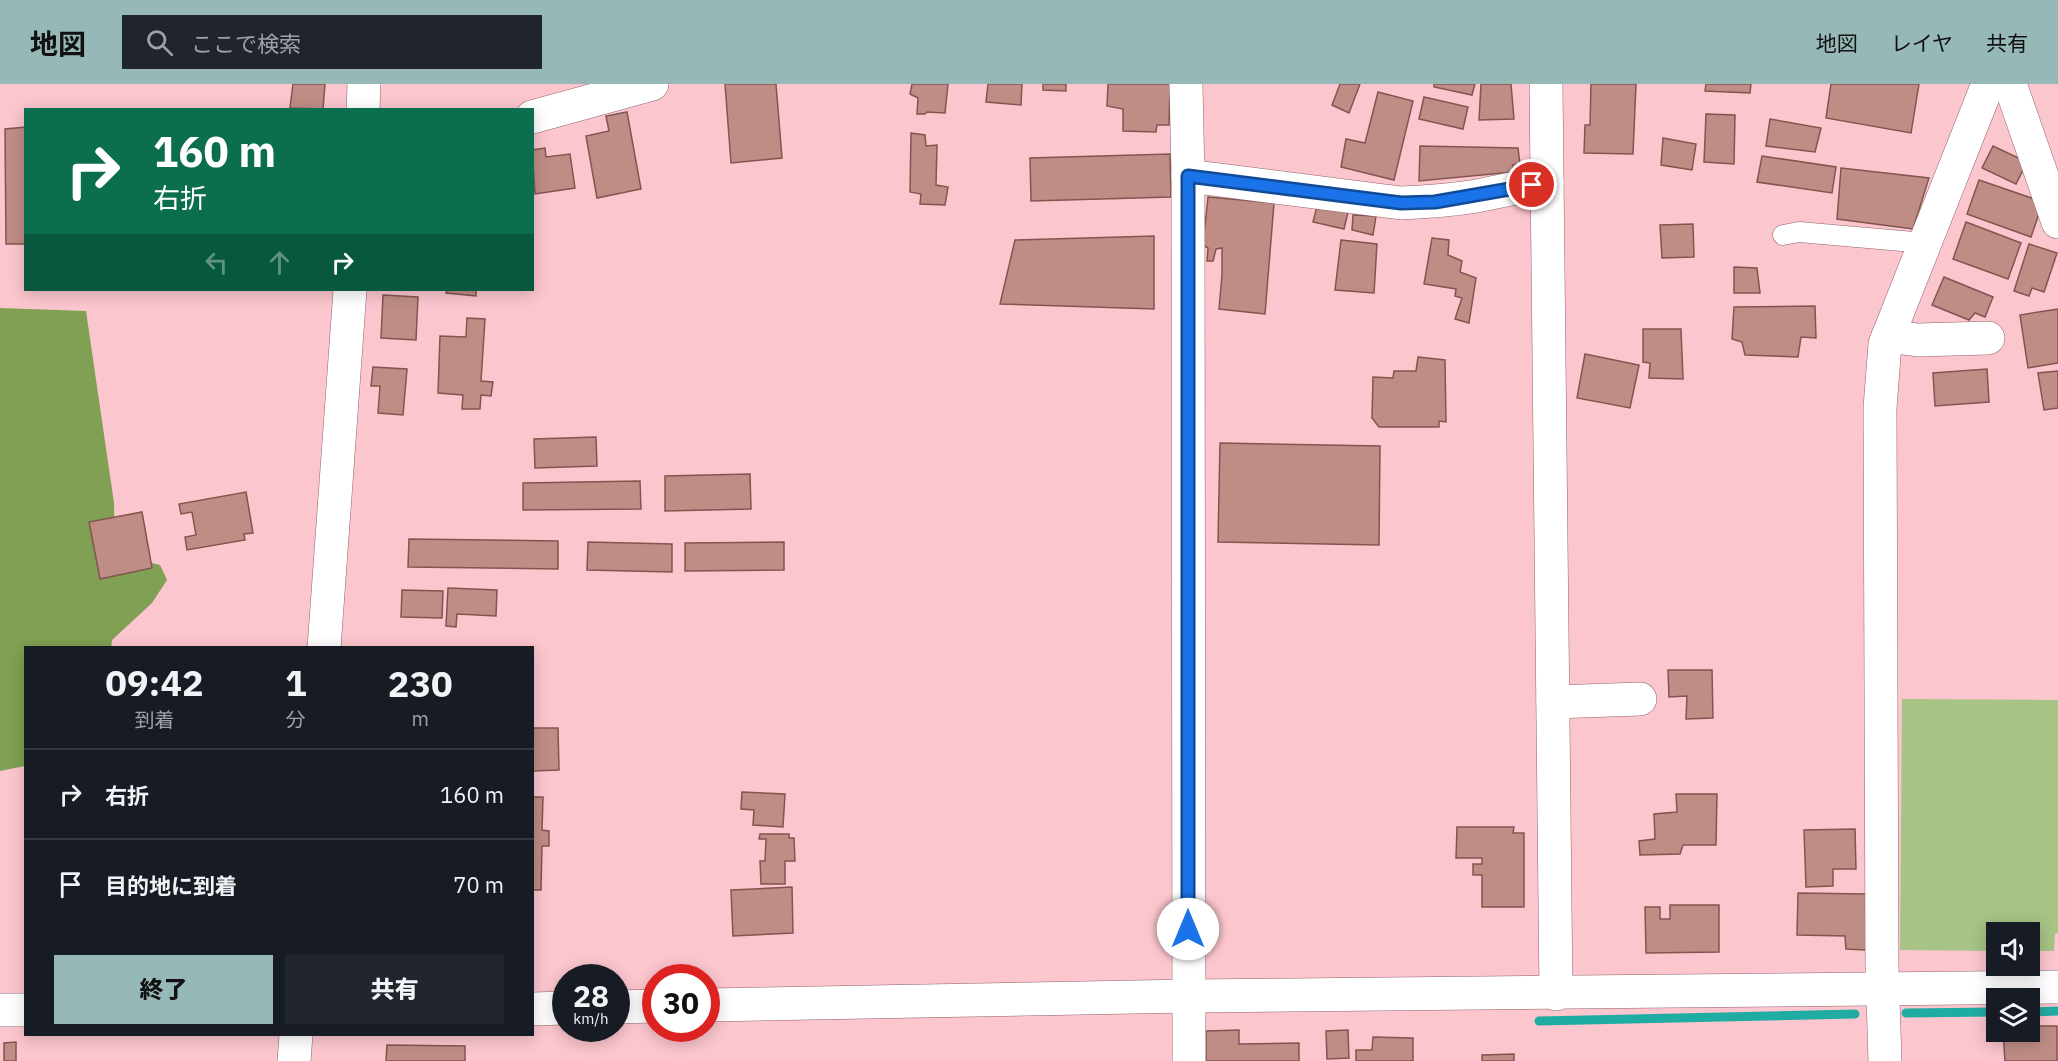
<!DOCTYPE html>
<html lang="ja">
<meta charset="utf-8">
<style>
:root{--surface:#171b24;--page:#20242c;--text:#f1f3f6;--muted:#9ea1a6;--line:#363941;--accent:#96b8b7}
body{margin:0;font-family:"IBM Plex Sans","Noto Sans JP",sans-serif;background:var(--page);color:var(--text);height:100vh;display:flex;flex-direction:column;font-size:22px;white-space:nowrap}
*{box-sizing:border-box;margin:0}
p{font-size:20px;color:var(--muted)}
.icon{flex:none;width:33px;height:33px;fill:none;stroke:currentColor;stroke-width:2;stroke-linecap:round;stroke-linejoin:round}
.map{position:relative;flex:1;overflow:hidden}
.panel{position:absolute;left:24px;top:562px;width:510px;height:390px;display:flex;flex-direction:column;background:var(--surface);border-radius:0px;box-shadow:0 3px 15px #0003}
.panel>*{flex:none}
.hud{position:absolute;left:24px;top:24px;width:510px;height:183px;border-radius:0px;box-shadow:0 3px 15px #0003;background:#0b6e4f;color:#fff;overflow:hidden}
.tools{position:absolute;left:1986px;top:838px;display:grid;gap:12px}
.tools a{display:grid;place-items:center;width:54px;height:54px;border-radius:0px;background:var(--surface);box-shadow:0 3px 15px #0003;font-size:30px}
.speed{position:absolute;left:552px;top:880px;display:flex;gap:12px;font-size:30px;font-weight:700;text-align:center}
.speed>*{display:grid;place-content:center;width:78px;height:78px;border-radius:50%;background:var(--surface);box-shadow:0 3px 15px #0003;line-height:1}
.speed small{font-size:15px;font-weight:400}
.speed .limit{border:9px solid #d22;background:#fff;color:#111}
.pin{position:absolute;display:grid;place-items:center;width:51px;height:51px;color:#fff;margin:-26px;border:3px solid #fff;border-radius:50%;box-shadow:0 2px 6px #0007}
.me{position:absolute;width:66px;margin:-33px;rotate:0deg;stroke-linejoin:round;filter:drop-shadow(0 0 4px #0008)}
.turn{display:flex;align-items:center;gap:21px;height:126px;padding:0 30px;font-size:27px}
.turn .icon{width:78px;height:78px;stroke-width:2.5}
.turn b{display:block;font-size:42px;line-height:51px}
.lanes{display:flex;align-items:center;height:57px;padding:0 30px;background:#0003;justify-content:center;gap:30px;direction:ltr}
.lanes .off{opacity:.35}
.eta{display:flex;justify-content:space-evenly;align-items:center;height:102px;text-align:center}
.eta b{font-size:36px;font-weight:800;line-height:42px}
.action{display:flex;gap:12px;margin-top:auto;padding:12px 30px}
.action a{flex:1;height:69px;border-radius:0px;background:var(--accent);color:#111;font-size:24px;font-weight:800;line-height:69px;text-align:center}
.action a+a{background:var(--page);color:var(--text)}
ul{padding:0;list-style:none}
li{display:flex;align-items:center;gap:18px;height:90px;padding:0 30px;border-top:2px solid var(--line)}
li div{flex:1}
li b{display:block;font-size:22px}
li em{font-style:normal}
header{display:flex;align-items:center;gap:36px;box-sizing:border-box;height:84px;padding:0 30px;background:var(--accent);color:#111}
header strong{font-size:28px}
nav{display:flex;gap:33px;margin-inline-start:auto;font-size:21px}
.search{width:420px;height:54px;background:var(--page);display:flex;align-items:center;gap:15px;box-sizing:border-box;padding:0 21px;border-radius:0px;color:var(--muted);font-size:22px}
.map>svg:first-child{display:block}
.green{fill:#a7c385}
.forest{fill:#80a153}
.lines{fill:none;stroke-linecap:round;stroke-linejoin:round}
.stream{stroke:#1faca3;stroke-width:9}
.building{fill:#bf8d86;stroke:#82554e;stroke-width:1.5}
.lane-casing{stroke:#91626a;stroke-width:21}
.street-casing{stroke:#91626a;stroke-width:34}
.secondary-casing{stroke:#91626a;stroke-width:34}
.lane{stroke:#fff;stroke-width:20}
.street{stroke:#fff;stroke-width:33}
.secondary{stroke:#fff;stroke-width:33}
.route-casing{stroke:#114b97;stroke-width:15}
.route{stroke:#1a73e8;stroke-width:10}
</style>
<header>
<strong>地図</strong>
<div class="search"><svg class="icon" aria-label="search" viewBox="0 0 24 24"><circle cx="10" cy="10" r="6"/><path d="M15 15l6 6"/></svg>ここで検索</div>
<nav><a>地図</a><a>レイヤ</a><a>共有</a></nav>
</header>
<div class="map">
<svg width="2058" height="977" viewBox="0 0 2058 977">
<rect width="100%" height="100%" fill="#fcc6ce"/>
<path class="green" d="M1902 615 2058 616V849L2055 850 2054 867H2030V849H1996V867L1900 866Z"/>
<path class="forest" d="M0 224 86 227 114 419 115 470 160 481 167 496 152 519 112 556 111 564H26L25 682 0 687Z"/>
<g class="lines">
<g class="stream">
<path d="M2030 928 2058 927"/>
<path d="M1906 929 1996 928"/>
<path d="M1539 937 1855 930"/>
</g>
</g>
<g class="building">
<path d="M293 0H325L323 25 290 24Z"/>
<path d="M725 0H776L782 74 731 79Z"/>
<path d="M912 0H948L945 29 927 28 925 30H917L918 14 910 10Z"/>
<path d="M988 0H1022L1021 21 986 18Z"/>
<path d="M1043 0H1066V7L1043 6Z"/>
<path d="M1108 0H1170L1169 41H1157L1156 48 1123 47V25L1107 22Z"/>
<path d="M1340 0H1360L1349 29 1332 21Z"/>
<path d="M1434 0H1475L1472 11 1434 3Z"/>
<path d="M1481 0H1511L1514 35 1479 36Z"/>
<path d="M1591 0H1636L1633 70 1584 69 1585 41H1590Z"/>
<path d="M1706 0H1751L1750 9 1705 7Z"/>
<path d="M1831 0H1919L1911 49 1826 34Z"/>
<path d="M1378 8 1413 17 1394 96 1341 83 1346 55 1365 59Z"/>
<path d="M1424 13 1468 23 1463 45 1419 35Z"/>
<path d="M627 28 641 105 597 114 586 52 609 47 606 32Z"/>
<path d="M1706 30 1735 31 1734 80 1704 78Z"/>
<path d="M1770 35 1821 44 1815 68 1766 62Z"/>
<path d="M26 43V160H6L5 45Z"/>
<path d="M911 49 925 51 926 62 937 61 936 101 948 103 945 121 920 120 921 110 910 108Z"/>
<path d="M1663 54 1696 60 1692 86 1661 81Z"/>
<path d="M1420 62 1518 64 1520 80 1513 81V88L1419 97Z"/>
<path d="M1993 62 2027 78 2016 100 1982 84Z"/>
<path d="M545 64 546 73 570 70 575 104 535 110 532 66Z"/>
<path d="M1170 70 1171 113 1031 117 1030 74Z"/>
<path d="M1762 72 1836 83 1832 109 1757 98Z"/>
<path d="M1841 84 1929 94 1913 145 1837 135Z"/>
<path d="M1979 96 2043 118 2031 153 1967 130Z"/>
<path d="M1208 113 1274 119 1265 230 1219 225 1222 191V164L1216 165 1213 177H1207L1208 164 1203 161Z"/>
<path d="M1317 122 1348 128 1344 145 1313 138Z"/>
<path d="M1353 131 1376 132 1373 151 1352 146Z"/>
<path d="M1966 138 2021 159 2008 195 1953 175Z"/>
<path d="M1693 140 1694 173 1662 174 1660 141Z"/>
<path d="M1154 152V225L1000 220 1015 156Z"/>
<path d="M1432 154 1449 156 1448 171 1462 177 1460 188 1476 194 1469 239 1455 235 1462 214 1455 212 1456 205 1424 200Z"/>
<path d="M1341 156 1377 160 1374 209 1335 206Z"/>
<path d="M2029 160 2057 169 2044 208 2032 204 2029 212 2014 207Z"/>
<path d="M1734 183 1757 184 1760 209H1734Z"/>
<path d="M1944 193 1993 213 1985 233 1975 229 1969 236 1932 221Z"/>
<path d="M447 206H476V212L446 209Z"/>
<path d="M383 211 418 213 416 256 381 254Z"/>
<path d="M1815 222 1816 254 1801 253 1798 273 1745 271 1742 258 1732 255 1734 223Z"/>
<path d="M2058 225V279L2028 284 2020 231Z"/>
<path d="M467 234 485 235 481 297 493 298 491 312 481 311 480 325H462L463 311 438 309 440 252 466 253Z"/>
<path d="M1643 245H1681L1683 295 1649 294 1650 279 1643 278Z"/>
<path d="M1585 270 1639 281 1630 324 1577 314Z"/>
<path d="M1418 273 1445 276 1446 338 1439 337V343H1379L1372 334 1373 293 1393 294 1394 287H1416Z"/>
<path d="M373 283 407 285 403 331 378 329 380 302H371Z"/>
<path d="M1987 285 1989 318 1935 322 1933 289Z"/>
<path d="M2058 287V324L2044 326 2038 289Z"/>
<path d="M596 353 597 382 535 384 534 355Z"/>
<path d="M1220 359 1380 362 1379 461 1218 458Z"/>
<path d="M750 390 751 425 665 427V392Z"/>
<path d="M640 397 641 425 523 426V399Z"/>
<path d="M246 408 253 449 244 450 245 456 187 466 185 453 196 451 192 428 181 430 179 420Z"/>
<path d="M142 428 152 484 100 495 89 438Z"/>
<path d="M409 455 558 457V485L408 483Z"/>
<path d="M588 458 672 460V488L587 486Z"/>
<path d="M784 458V486L685 487V459Z"/>
<path d="M448 504 497 506 496 532 457 530 456 543 446 542Z"/>
<path d="M402 506 443 507 442 534 401 533Z"/>
<path d="M1668 586H1712L1713 634 1686 635 1687 612 1669 613Z"/>
<path d="M532 644H558L559 686 532 687Z"/>
<path d="M742 708 785 710 783 743 753 741 754 726 741 725Z"/>
<path d="M1676 710H1717L1716 761H1683L1680 770 1640 771 1639 757 1655 755 1654 730 1677 728Z"/>
<path d="M532 713H543L542 746 549 747V762H542L541 806H532Z"/>
<path d="M1457 743H1514L1513 749H1524V823H1482V791H1473V780H1482V774H1456Z"/>
<path d="M1855 745 1856 785H1833V802L1806 803 1804 746Z"/>
<path d="M760 750H789V754H794L795 777H785V800H761L760 777H765L766 755H759Z"/>
<path d="M792 803 793 849 733 852 731 806Z"/>
<path d="M1798 809 1867 810 1866 866 1846 865 1845 852 1797 851Z"/>
<path d="M1670 821H1719V868L1646 869 1645 823H1660V835H1670Z"/>
<path d="M2030 942H2057V977H2005L2003 948H2030Z"/>
<path d="M1239 946V960L1299 959V977H1206V947Z"/>
<path d="M1348 946 1349 974 1327 975 1326 947Z"/>
<path d="M1373 953 1413 954V977H1356V966H1372Z"/>
<path d="M16 958V977H4V959Z"/>
<path d="M387 961 465 962V977H386Z"/>
<path d="M1514 970V977H1482V971Z"/>
</g>
<g class="lines">
<g class="lane-casing">
<path id="lane" d="M1783 151 1799 148 1925 159"/>
</g>
<g class="street-casing">
<g id="street">
<path d="M1186 0 1188 92 1189 977"/>
<path d="M1546 0 1556 910"/>
<path d="M2010 0 2058 138"/>
<path d="M532 33 652 0"/>
<path d="M1188 92 1401 119C1426 118 1452 116 1477 112 1500 107 1523 102 1547 99"/>
<path d="M1888 252 1918 256 1988 254"/>
<path d="M1553 618 1640 615"/>
<path d="M1885 977 1882 883 1880 324 1885 260 1988 0"/>
</g>
</g>
<g class="secondary-casing">
<g id="secondary">
<path d="M363 26 364 0"/>
<path d="M324 564 350 206"/>
<path d="M706 921 1188 912 2058 903"/>
<path d="M616 923 656 922"/>
<path d="M532 925 566 924"/>
<path d="M0 926H26"/>
<path d="M294 977 296 951"/>
</g>
</g>
<use href="#lane" class="lane"/>
<use href="#street" class="street"/>
<use href="#secondary" class="secondary"/>
</g>
<g class="lines">
<g class="route-casing">
<path id="route" d="M1188 845V92L1401 119 1435 118 1532 101"/>
</g>
<use href="#route" class="route"/>
</g>
</svg>
<div class="tools">
<a><svg class="icon" aria-label="sound" viewBox="0 0 24 24"><path d="M4 9h4l5-4v14l-5-4H4zM17 9q2 3 0 6"/></svg></a>
<a><svg class="icon" aria-label="layers" viewBox="0 0 24 24"><path d="M12 4l9 5-9 5-9-5zM3 14l9 5 9-5"/></svg></a>
</div>
<div class="speed"><div>28<small>km/h</small></div><div class="limit">30</div></div>
<div class="pin" style="left:1532px;top:101px;background:#d93025"><svg class="icon" aria-label="arrive" viewBox="0 0 24 24"><path d="M6 21V4h12l-3 4 3 4H6"/></svg></div>
<svg class="me" style="left:1188px;top:845px" viewBox="-20 -20 40 40"><circle r="19" fill="#fff"/><path d="M0-13L10 11 0 6-10 11z" fill="#1a73e8"/></svg>
<div class="hud">
<div class="turn"><svg class="icon" aria-label="right" viewBox="0 0 24 24"><path d="M7 20v-9h11M14 6l5 5-5 5"/></svg><div><b>160 m</b>右折</div></div>
<div class="lanes"><svg class="icon off" aria-label="left" viewBox="0 0 24 24"><path d="M17 20v-9H6M10 6l-5 5 5 5"/></svg><svg class="icon off" aria-label="ahead" viewBox="0 0 24 24"><path d="M12 20V5M6 11l6-6 6 6"/></svg><svg class="icon" aria-label="right" viewBox="0 0 24 24"><path d="M7 20v-9h11M14 6l5 5-5 5"/></svg></div>
</div>
<section class="panel">
<div class="eta">
<div><b>09:42</b><p>到着</p></div>
<div><b>1</b><p>分</p></div>
<div><b>230</b><p>m</p></div>
</div>
<ul>
<li><svg class="icon" aria-label="right" viewBox="0 0 24 24"><path d="M7 20v-9h11M14 6l5 5-5 5"/></svg><div><b>右折</b></div><em>160 m</em></li>
<li><svg class="icon" aria-label="arrive" viewBox="0 0 24 24"><path d="M6 21V4h12l-3 4 3 4H6"/></svg><div><b>目的地に到着</b></div><em>70 m</em></li>
</ul>
<div class="action"><a>終了</a><a>共有</a></div>
</section>
</div>
